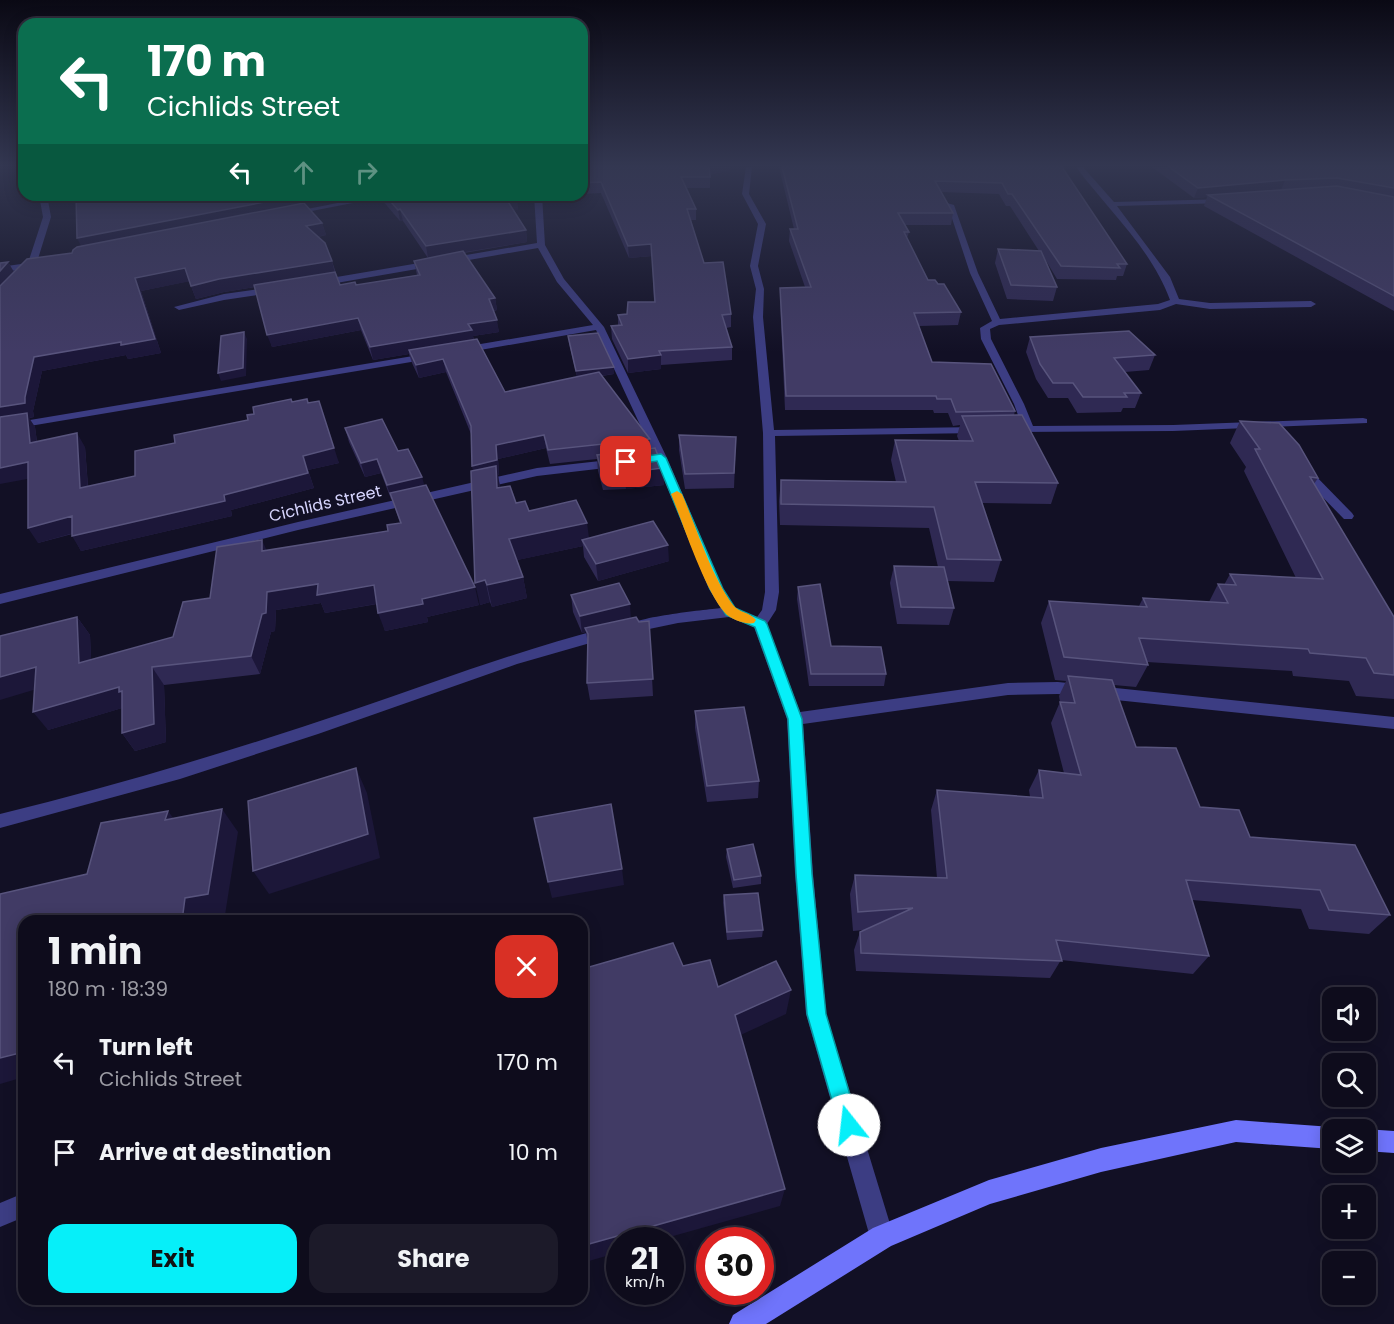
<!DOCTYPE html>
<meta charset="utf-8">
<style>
:root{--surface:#0e0c1c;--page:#1c1a29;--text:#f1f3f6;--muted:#9b9ba3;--line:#2e2c3b;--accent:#06eff9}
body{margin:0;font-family:Poppins,sans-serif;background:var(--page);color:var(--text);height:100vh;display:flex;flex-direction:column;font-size:22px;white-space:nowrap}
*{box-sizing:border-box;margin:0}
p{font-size:20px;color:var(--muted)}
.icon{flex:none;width:33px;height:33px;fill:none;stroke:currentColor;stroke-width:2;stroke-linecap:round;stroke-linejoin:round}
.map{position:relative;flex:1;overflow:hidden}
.side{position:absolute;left:18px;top:915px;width:570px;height:390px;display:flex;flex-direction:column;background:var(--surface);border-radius:18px;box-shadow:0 3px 15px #0003,0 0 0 2px var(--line)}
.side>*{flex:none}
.top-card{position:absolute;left:18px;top:18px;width:570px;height:183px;border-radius:18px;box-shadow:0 3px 15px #0003,0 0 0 2px var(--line);background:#0b6e4f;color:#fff;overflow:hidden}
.buttons{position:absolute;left:1322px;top:987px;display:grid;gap:12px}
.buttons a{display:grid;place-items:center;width:54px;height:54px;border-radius:12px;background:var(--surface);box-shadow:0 3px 15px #0003,0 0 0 2px var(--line);font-size:30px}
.speed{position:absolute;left:606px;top:1227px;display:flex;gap:12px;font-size:30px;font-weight:700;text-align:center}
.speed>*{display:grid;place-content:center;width:78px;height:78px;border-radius:50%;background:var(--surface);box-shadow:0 3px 15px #0003,0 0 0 2px var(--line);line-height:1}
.speed small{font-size:15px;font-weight:400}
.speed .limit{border:9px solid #d22;background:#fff;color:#111}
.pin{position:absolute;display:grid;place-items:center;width:51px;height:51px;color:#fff;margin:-26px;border-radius:12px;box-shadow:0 3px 9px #0006}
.me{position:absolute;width:66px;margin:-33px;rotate:344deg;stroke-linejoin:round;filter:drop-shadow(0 0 4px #0008)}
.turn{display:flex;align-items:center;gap:21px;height:126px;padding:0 30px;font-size:27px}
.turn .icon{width:78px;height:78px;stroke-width:2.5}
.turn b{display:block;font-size:42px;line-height:51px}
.lanes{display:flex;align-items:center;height:57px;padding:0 30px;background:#0003;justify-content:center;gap:30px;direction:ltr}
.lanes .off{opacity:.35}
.round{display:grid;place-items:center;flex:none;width:63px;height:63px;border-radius:18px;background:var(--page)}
.overview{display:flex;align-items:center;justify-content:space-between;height:102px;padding:0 30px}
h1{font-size:36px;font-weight:700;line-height:45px}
.primary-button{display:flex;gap:12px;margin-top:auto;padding:12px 30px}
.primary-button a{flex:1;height:69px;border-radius:18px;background:var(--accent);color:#111;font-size:24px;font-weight:700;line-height:69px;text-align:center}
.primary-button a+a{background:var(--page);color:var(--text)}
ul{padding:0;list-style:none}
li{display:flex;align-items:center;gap:18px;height:90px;padding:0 30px}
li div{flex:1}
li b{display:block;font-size:22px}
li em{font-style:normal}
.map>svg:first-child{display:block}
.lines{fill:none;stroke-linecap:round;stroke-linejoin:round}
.street{fill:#3c3d83;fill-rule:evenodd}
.secondary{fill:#6f74fb;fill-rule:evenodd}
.wall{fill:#2f2953}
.shaded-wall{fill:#1c1739}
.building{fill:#413b65;stroke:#58547d;stroke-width:1.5}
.route{fill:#06eff9;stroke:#049ba2;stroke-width:1.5}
.slow{fill:#f59e0b}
.labels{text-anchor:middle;stroke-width:5;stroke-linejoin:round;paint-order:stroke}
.street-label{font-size:16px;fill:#d7d5fe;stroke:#121025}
</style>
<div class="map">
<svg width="1394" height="1324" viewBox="0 0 1394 1324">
<rect width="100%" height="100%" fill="#121025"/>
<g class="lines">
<g class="street">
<path d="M746 167H752L749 194 766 224 758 266 764 289 763 317 774 430 979 427 985 430 979 433 775 436 779 592 776 610 767 624 800 712 1008 683 1058 682 1394 717V729L1058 694 1008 695 803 724 813 874 826 1014 894 1237 891 1246 882 1249 873 1246 870 1237 806 1014 795 874 787 719 754 627 729 617 678 623 630 633 623 628C631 617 704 610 721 608L709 589 657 462 537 476 298 530 0 604V594L298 522 537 468 654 455 596 330 463 353 458 350 463 347 593 325 557 282 538 248 319 286 315 283 319 280 537 243 534 195H542L545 245 564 279 604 327 667 458 723 589 735 609 757 617 762 610 765 592 763 433 753 317 756 289 750 266 758 224 742 194Z"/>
<path d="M1076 167H1083L1114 202 1228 199 1225 203 1117 206 1170 277 1179 299 1210 303 1311 301 1316 304 1311 307 1210 309 1176 304 1160 310 999 325 990 329 991 339 1024 404 1033 426 1173 425 1363 418 1367 419V423L1173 431 1005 432V428L1022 426 1014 404 981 339 980 328 992 321 970 273 947 203 954 205 978 273 1000 319 1158 304 1170 300C1151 248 1108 210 1076 167Z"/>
<path d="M39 195H47L51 217 37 262 43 264 35 267 0 304V295L23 269 0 273V267L28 263 43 217Z"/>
<path d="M378 195H394L291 215 287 213Z"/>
<path d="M275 287 279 290 278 292 224 300 179 310 174 307 224 294Z"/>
<path d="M431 353 436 356 435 358 0 431V425Z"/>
<path d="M1302 465 1306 466 1352 513 1354 516 1352 519H1344L1298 472 1296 469Z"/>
<path d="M606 628 611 629 613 633 611 637 517 664 318 734 180 779 0 828V814C118 785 235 750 350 711 435 682 519 650 606 628Z"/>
<path d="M24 1193V1217L0 1227V1203Z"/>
</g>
<g class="secondary">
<path d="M1236 1120 1332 1127 1339 1130H1332V1149L1236 1142 1101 1172 990 1204 891 1246 766 1324H729L733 1315 873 1228 989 1180 1101 1148Z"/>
<path d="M1365 1129 1394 1131V1153L1365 1151V1130H1363Z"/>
</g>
</g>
<g class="wall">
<path d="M582 167 729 171 710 174V188H687L696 209V220H691L704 263 731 314V327L726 328 732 347V360L661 365V369L628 373 612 339 611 326 618 325V315L627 314 654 302 652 256 629 258 601 193 582 194Z"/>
<path d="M779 167H1062L1127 264 1123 276H1117L1116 280 1057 279 1045 259 1057 287 1053 301 1007 299 995 263 998 249 1039 251 1010 206H1006L999 194 941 192 953 213 951 225H904L909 232 907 238 928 280 938 284 961 312 958 325 919 326 932 362 1015 411 1014 415 1058 483 1051 504 982 503 1001 560 994 582 947 581 954 608 949 625 897 624 890 583 894 566 938 567 929 528 780 525 779 501 781 480 896 482 891 460 895 440 959 441 957 436 960 425 953 426 948 413H934L933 410H785L780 300V288L805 287 789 241 790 229H794Z"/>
<path d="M1152 167H1394V311L1204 206 1207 197 1194 198Z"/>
<path d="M65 195H319L321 200 299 204 322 223 326 235 318 237 332 261 340 285H356L417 275 414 261 428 258 403 221H400L382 200 381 195H516L518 210H513L526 230 527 242 464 253 495 298 497 310 494 311 499 332 473 336 474 340 505 392 577 377 569 343 568 336 614 374 602 376 650 439V449L663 468 664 485 626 489 603 490 598 471 597 459 550 464 546 448 498 459 499 474 498 475 500 487 516 503 529 511 589 538 669 561 598 581 584 557 583 546 517 560 523 577 527 598 492 607 490 602 480 605 471 434 446 372 419 378 412 363 409 354 373 360 361 330 272 347 255 287 224 292 196 299 189 281 141 291 161 353 128 359 126 355 42 371 33 411 34 417 29 418 35 427 37 442 85 447 88 486 135 476 175 443 248 420 254 414 292 402 308 403 339 463 308 470 314 488 231 510 232 516 81 551 72 534 38 543 28 479 8 262 14 272 72 253 82 246 76 198 67 199Z"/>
<path d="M1030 337 1155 355 1149 370 1125 372 1141 393 1135 408H1123L1121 412 1077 413 1068 398H1048L1036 379 1026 352Z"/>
<path d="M1240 421 1318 478 1314 484 1394 617V699L1356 696 1349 681 1293 676 1292 671 1147 662 1148 665 1136 687 1114 685 1136 747 1200 807 1250 837 1390 915 1369 934 1309 929 1301 909 1192 900 1209 956 1193 974 1061 960 1050 978 856 971 854 950 860 932 864 930 853 931 850 894 855 875 937 878 931 810 937 790 1030 797 1029 790 1039 770 1064 773 1051 723 1060 702 1059 696 1066 681 1055 680 1041 623 1049 601 1139 606 1143 598 1209 602 1218 584 1224 585 1230 574 1296 578 1244 471 1246 467 1230 443Z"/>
<path d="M345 428 398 451 424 485 479 605 427 617 428 622 385 631 377 604 325 613 321 603 276 610 275 631 271 632 260 674 164 685 166 742 135 751 122 733V708L48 730 35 690 77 617 90 635 91 660 173 637 210 598 267 550 388 531 400 523 392 499H391L381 473 365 477 349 442Z"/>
<path d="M679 435 736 437 734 488 685 489 679 450Z"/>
<path d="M798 587 831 646 886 674 884 686H809L797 599Z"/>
<path d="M571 595 639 622 649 621 653 696 590 700 587 683 588 645 586 632 582 633 573 612Z"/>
<path d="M695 711 759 781 758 798 707 802 695 728Z"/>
<path d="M727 849 761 876V884L733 888 726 857Z"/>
<path d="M724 895 763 930 762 937 727 940 723 903Z"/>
</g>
<g class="shaded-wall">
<path d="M708 167H730L729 171 708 175Z"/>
<path d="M1285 180 1281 190 1208 195 1207 197 1194 198 1198 188Z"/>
<path d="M65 195H80L81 197 67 199Z"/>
<path d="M295 195H319L321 200 299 204 83 250 77 238Z"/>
<path d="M517 199 518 210 508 211 507 200Z"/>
<path d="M400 209 403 221H400L398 210Z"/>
<path d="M322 223 326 235 310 238 306 226Z"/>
<path d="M526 230 527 242 428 258 426 246Z"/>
<path d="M651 244 652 256 629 258 628 246Z"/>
<path d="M332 261 335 274 224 292 196 299 191 286 219 279Z"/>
<path d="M8 262 15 274 0 292V271Z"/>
<path d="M185 268 191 281 141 291 161 353 128 359 126 355 42 371 33 411 34 417 29 418 35 427 39 458 0 423V407L25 397 34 357 135 278Z"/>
<path d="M495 298 497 310 491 311 489 299Z"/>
<path d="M358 318 361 330 272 347 267 335Z"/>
<path d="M497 320 499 332 473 336 474 343 409 350V354L373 360 370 347 468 324Z"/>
<path d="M244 332 247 339 246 376 221 381 218 373Z"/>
<path d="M661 355V369L628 373V359Z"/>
<path d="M443 359 446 372 419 378 416 365Z"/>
<path d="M614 367V374L577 379 576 371Z"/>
<path d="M319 401 339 463 308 470 314 488 231 510 232 516 81 551 72 536 224 495 303 456Z"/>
<path d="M77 433 85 447 89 503 80 488Z"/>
<path d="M544 435 546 448 498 459 499 474 498 475 500 487 502 509 475 480 472 466 496 445Z"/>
<path d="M377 459 381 473 365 477 361 463Z"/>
<path d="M28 462 38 477 0 484V468Z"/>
<path d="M663 468 664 485 626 489 624 473Z"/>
<path d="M422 477 426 491 391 499 387 485Z"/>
<path d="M72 516 81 531 38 543 28 528Z"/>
<path d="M587 523 590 545 582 540 583 546 513 561 509 539Z"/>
<path d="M262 540 270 558 262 551Z"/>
<path d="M668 545 669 561 598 581 596 564Z"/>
<path d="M523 577 527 598 492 607 487 585Z"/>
<path d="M485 580 490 602 480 605 475 583Z"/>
<path d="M318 584 374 585 381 603 325 613 321 603 276 610 275 631 271 632 260 674 251 656 267 592Z"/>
<path d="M475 587 479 605 427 617 428 622 385 631 378 613 422 599Z"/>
<path d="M630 604 631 621 585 628 586 632 582 633 580 616Z"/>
<path d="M77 617 90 635 92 681 79 663Z"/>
<path d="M36 667 50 685 0 700V677Z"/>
<path d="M152 667 164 685 166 742 135 751 122 733Z"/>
<path d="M119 687 122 691 129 706 48 730 33 712Z"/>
<path d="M356 768 367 793 380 858 269 894 253 871Z"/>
<path d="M222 809 238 832 225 915 203 920 202 921H182L185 898Z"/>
<path d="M168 811 185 834 165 820Z"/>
<path d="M622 869 624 885 552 898 548 882Z"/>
<path d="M791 990 786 1014 734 1038 735 1015Z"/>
<path d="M24 1052V1077L0 1084V1058Z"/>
<path d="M785 1189 780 1206 659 1240H620V1252L582 1263V1246Z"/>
</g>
<g class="building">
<path d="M582 167H709L710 177H681L696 209H687L704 263 723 262 731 314 722 315 732 347 659 351 661 355 628 359 611 326 622 325 618 315 627 314 628 302H655L651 244 628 246 601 182 582 183Z"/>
<path d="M782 167H1062L1127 264H1117L1120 268 1061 266 1012 194H1008L1002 183 935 181 953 213H898L909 232H904L928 280H935L938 284H944L961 312 914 313 932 362 991 364 1015 411 956 412 951 399H937L936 396H786L780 288 811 287 790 229H798Z"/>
<path d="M1169 167H1394V188L1337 178 1285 180 1198 188Z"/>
<path d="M1337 186 1394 197V296L1208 195Z"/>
<path d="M76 195H296V196L77 238Z"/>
<path d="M385 195H516L517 199 507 200 526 230 426 246 400 209 398 210Z"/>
<path d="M304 203 322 223 306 226 325 243 332 261 219 279 191 286 185 268 135 278 155 339 121 345V342L34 357 25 397V403L0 407V286L27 259 72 253 73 250 77 247Z"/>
<path d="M998 249 1041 251 1057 287 1011 285Z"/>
<path d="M463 251 495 298 489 299 497 320 468 324 472 330 370 347 358 318 267 335 254 285 335 272 340 285 355 282 356 285 420 275 414 261Z"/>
<path d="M8 262 0 271V263Z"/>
<path d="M1129 331 1155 355 1114 358 1141 393H1124L1127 397H1083L1073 383H1053L1040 364 1030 337Z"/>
<path d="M244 332 243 368 218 373 221 336Z"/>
<path d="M598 333 614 367 576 371 568 336Z"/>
<path d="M477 339 505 392 599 372 650 439 548 450 544 435 496 445 497 460 472 466 471 426 443 359 416 365 409 350Z"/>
<path d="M291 399 292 402 307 399 308 403 319 401 334 448 303 456 308 473 224 495 225 501 72 536V516L28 528V462L0 468V417L27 413 30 443 77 433 80 488 135 476V451L175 443 174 435 248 420 247 415 254 414 253 407Z"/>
<path d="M1022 415 1058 483 975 482 1001 560 947 559 934 507 781 504V480L906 482 895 440 973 441 962 416Z"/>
<path d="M382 419 398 451 408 449 422 477 387 485 377 459 361 463 345 428Z"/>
<path d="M1240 421 1279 423 1299 445 1318 478 1310 477 1394 617V675L1374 673 1366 658 1310 653 1308 649 1139 638 1148 665 1064 657 1049 601 1147 607 1143 598 1228 603 1218 584 1236 585 1230 574 1323 579 1255 449H1260Z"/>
<path d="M679 435 736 437 734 473 685 474Z"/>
<path d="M655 448 663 468 624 473H602L597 455Z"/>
<path d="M496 466 497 488 510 486 516 503 525 501 529 511 576 500 587 523 509 539 523 577 487 585 485 580 475 583 471 471Z"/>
<path d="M426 485 475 587 422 599 423 604 378 613 374 585 317 595 318 584 267 592 266 613 262 614 251 656 152 667 154 724 122 733V691L119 692V687L33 712 36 667 0 677V636L77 617 79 663 173 637 183 602 210 598 217 547 262 540V551L388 531 387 525 401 523 390 493Z"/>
<path d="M653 521 668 545 596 564 582 540Z"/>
<path d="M894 566 944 567 954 608 901 607Z"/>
<path d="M619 583 630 604 580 616 571 595Z"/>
<path d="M820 584 831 646 881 647 886 674H811L798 587Z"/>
<path d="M636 617 639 622 649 621 653 679 587 683 588 634 585 628Z"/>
<path d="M1068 676 1112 680 1136 747 1176 748 1200 807 1239 810 1250 837 1355 845 1390 915 1329 910 1320 890 1186 880 1209 956 1056 940 1062 961 861 953 860 932 913 908 858 912 855 875 947 878 937 790 1043 798 1039 770 1081 775 1060 702 1075 703Z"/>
<path d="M744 707 759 781 707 786 695 711Z"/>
<path d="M356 768 368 834 253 871 248 801Z"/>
<path d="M611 804 622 869 548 882 534 818Z"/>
<path d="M222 809 208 894 185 898 182 921H24V1052L0 1058V894L87 874 101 823 168 811 165 820Z"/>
<path d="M753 844 761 876 734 880 727 849Z"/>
<path d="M758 893 763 930 727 932 724 895Z"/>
<path d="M673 943 683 966 710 960 718 987 776 961 791 990 735 1015 785 1189 582 1246V1056L585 1055 582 1041V969Z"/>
</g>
<linearGradient id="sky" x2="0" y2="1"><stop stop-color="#0a0914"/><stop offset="0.47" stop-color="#333751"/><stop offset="1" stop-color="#333751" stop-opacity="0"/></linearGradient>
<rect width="1394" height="352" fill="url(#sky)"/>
<path class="route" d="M661 454 666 458 723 589 735 608 765 621 767 624 802 719 812 874 826 1014 859 1125 856 1132 849 1135 842 1132 839 1125 807 1014 796 874 788 719 755 627 726 615 710 589 657 461 626 466 620 462 626 459Z"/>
<path class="slow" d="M677 491 682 494C697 529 711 575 733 605 739 613 750 612 756 620L754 623C746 625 730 619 725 613 704 589 684 526 671 494Z"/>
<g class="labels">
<g class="street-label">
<text transform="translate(325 503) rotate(-13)" y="6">Cichlids Street</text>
</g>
</g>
</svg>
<div class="buttons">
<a><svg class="icon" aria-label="sound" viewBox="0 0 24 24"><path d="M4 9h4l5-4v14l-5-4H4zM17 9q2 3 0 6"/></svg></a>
<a><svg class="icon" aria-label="search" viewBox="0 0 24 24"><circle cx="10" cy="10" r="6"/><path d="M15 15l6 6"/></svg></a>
<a><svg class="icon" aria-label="layers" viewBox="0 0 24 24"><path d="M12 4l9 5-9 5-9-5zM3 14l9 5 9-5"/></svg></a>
<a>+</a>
<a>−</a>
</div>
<div class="speed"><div>21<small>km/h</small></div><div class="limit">30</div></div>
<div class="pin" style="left:626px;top:462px;background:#d93025"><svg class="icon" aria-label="arrive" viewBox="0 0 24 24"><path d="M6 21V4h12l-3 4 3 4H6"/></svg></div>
<svg class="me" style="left:849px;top:1125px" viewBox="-20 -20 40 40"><circle r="19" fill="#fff"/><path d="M0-13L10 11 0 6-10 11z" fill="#06eff9"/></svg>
<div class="top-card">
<div class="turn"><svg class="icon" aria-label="left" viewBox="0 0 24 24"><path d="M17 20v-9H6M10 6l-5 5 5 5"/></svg><div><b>170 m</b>Cichlids Street</div></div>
<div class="lanes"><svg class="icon" aria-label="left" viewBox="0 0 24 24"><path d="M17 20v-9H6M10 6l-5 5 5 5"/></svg><svg class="icon off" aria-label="ahead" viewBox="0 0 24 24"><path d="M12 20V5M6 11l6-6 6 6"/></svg><svg class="icon off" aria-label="right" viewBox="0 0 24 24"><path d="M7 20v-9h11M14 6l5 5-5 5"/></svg></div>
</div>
<section class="side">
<div class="overview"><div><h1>1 min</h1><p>180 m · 18:39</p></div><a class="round" style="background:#d93025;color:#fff"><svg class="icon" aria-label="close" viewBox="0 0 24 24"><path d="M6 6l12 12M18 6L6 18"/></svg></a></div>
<ul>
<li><svg class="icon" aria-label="left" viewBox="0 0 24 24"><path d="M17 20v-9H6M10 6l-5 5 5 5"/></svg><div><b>Turn left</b><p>Cichlids Street</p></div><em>170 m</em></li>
<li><svg class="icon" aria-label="arrive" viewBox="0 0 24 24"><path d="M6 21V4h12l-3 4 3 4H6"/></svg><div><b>Arrive at destination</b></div><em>10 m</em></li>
</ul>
<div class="primary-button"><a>Exit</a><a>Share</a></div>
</section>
</div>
